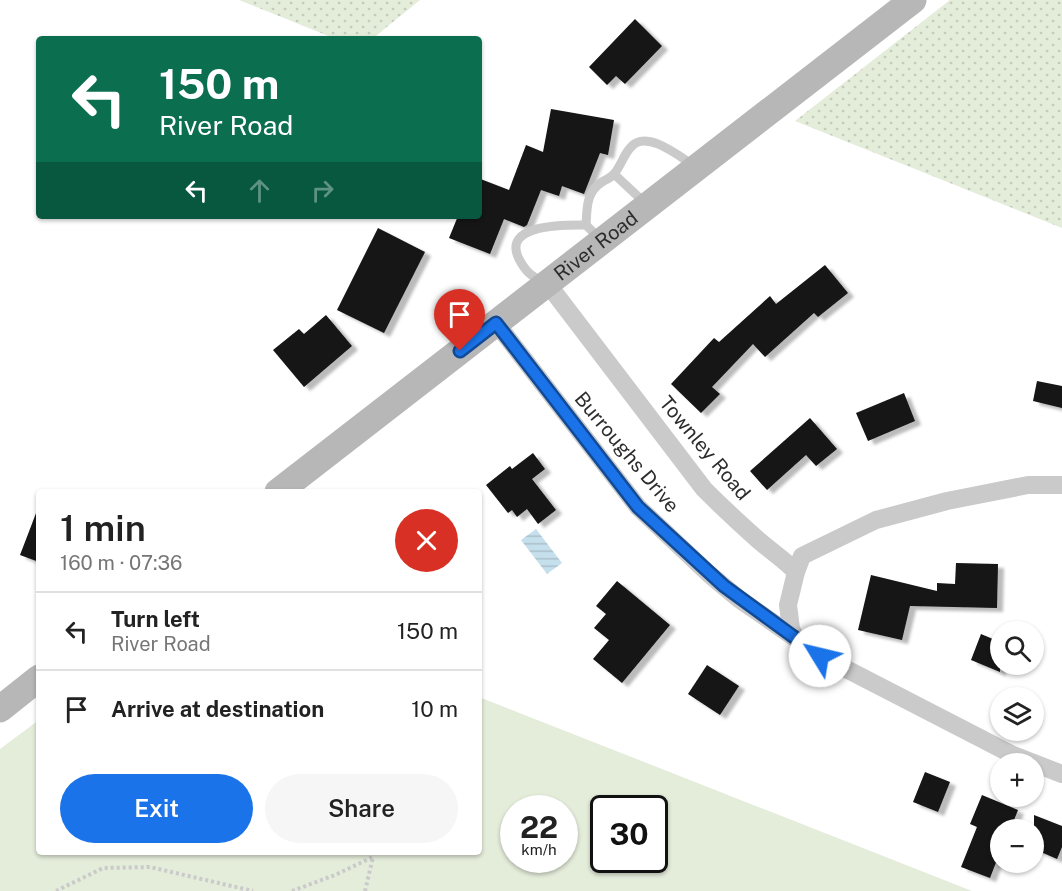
<!DOCTYPE html>
<meta charset="utf-8">
<style>
:root{--surface:#fff;--page:#f6f6f6;--text:#222;--muted:#767676;--line:#e0e0e0;--accent:#1a73e8}
body{margin:0;font-family:"Public Sans",sans-serif;background:var(--page);color:var(--text);height:100vh;display:flex;flex-direction:column;font-size:22px;white-space:nowrap}
*{box-sizing:border-box;margin:0}
p{font-size:20px;color:var(--muted)}
.icon{flex:none;width:33px;height:33px;fill:none;stroke:currentColor;stroke-width:2;stroke-linecap:round;stroke-linejoin:round}
.map{position:relative;flex:1;overflow:hidden}
.details{position:absolute;left:36px;top:489px;width:446px;height:366px;display:flex;flex-direction:column;background:var(--surface);border-radius:6px;box-shadow:0 2px 4px #0004}
.details>*{flex:none}
.guide{position:absolute;left:36px;top:36px;width:446px;height:183px;border-radius:6px;box-shadow:0 2px 4px #0004;background:#0b6e4f;color:#fff;overflow:hidden}
.fabs{position:absolute;left:990px;top:621px;display:grid;gap:12px}
.fabs a{display:grid;place-items:center;width:54px;height:54px;border-radius:50%;background:var(--surface);box-shadow:0 2px 4px #0004;font-size:30px}
.speed{position:absolute;left:500px;top:795px;display:flex;gap:12px;font-size:30px;font-weight:700;text-align:center}
.speed>*{display:grid;place-content:center;width:78px;height:78px;border-radius:50%;background:var(--surface);box-shadow:0 2px 4px #0004;line-height:1}
.speed small{font-size:15px;font-weight:400}
.speed .limit{border:3px solid #111;border-radius:9px;background:#fff;color:#111}
.pin{position:absolute;display:grid;place-items:center;width:51px;height:51px;color:#fff;margin:-62px -26px;border-radius:50% 50% 50% 0;rotate:-45deg;box-shadow:0 0 6px #0007}
.pin .icon{rotate:45deg}
.me{position:absolute;width:66px;margin:-33px;rotate:306deg;stroke-linejoin:round;filter:drop-shadow(0 0 4px #0008)}
.turn{display:flex;align-items:center;gap:21px;height:126px;padding:0 24px;font-size:27px}
.turn .icon{width:78px;height:78px;stroke-width:2.5}
.turn b{display:block;font-size:42px;line-height:51px}
.lanes{display:flex;align-items:center;height:57px;padding:0 24px;background:#0003;justify-content:center;gap:30px;direction:ltr}
.lanes .off{opacity:.35}
.round{display:grid;place-items:center;flex:none;width:63px;height:63px;border-radius:32px;background:var(--page)}
.summary{display:flex;align-items:center;justify-content:space-between;height:102px;padding:0 24px}
h1{font-size:36px;font-weight:600;line-height:45px}
.button{display:flex;gap:12px;margin-top:auto;padding:12px 24px}
.button a{flex:1;height:69px;border-radius:36px;background:var(--accent);color:#fff;font-size:24px;font-weight:600;line-height:69px;text-align:center}
.button a+a{background:var(--page);color:var(--text)}
ul{padding:0;list-style:none}
li{display:flex;align-items:center;gap:18px;height:78px;padding:0 24px;border-top:2px solid var(--line)}
li div{flex:1}
li b{display:block;font-size:22px}
li em{font-style:normal}
.map>svg:first-child{display:block}
.grass{fill:url(#grass-dots)}
.park{fill:#e4ecda;fill-rule:evenodd}
.water{fill:url(#water-rules)}
.building{fill:#141414;filter:url(#shadow)}
.lines{fill:none;stroke-linecap:round;stroke-linejoin:round}
.path{stroke:#cacaca;stroke-width:4;stroke-dasharray:3 3;stroke-linecap:butt}
.lane{stroke:#cacaca;stroke-width:9}
.street{stroke:#cacaca;stroke-width:18}
.secondary{stroke:#b7b7b7;stroke-width:27}
.route-casing{stroke:#114b97;stroke-width:15}
.route{stroke:#1a73e8;stroke-width:10}
.labels{text-anchor:middle;stroke-width:6;stroke-linejoin:round;paint-order:stroke}
.street-label{font-size:20px;fill:#2d2d2d;stroke:#fff}
</style>
<div class="map">
<svg width="1062" height="891" viewBox="0 0 1062 891">
<defs>
<pattern id="grass-dots" width="8" height="8" patternUnits="userSpaceOnUse" patternTransform="scale(1.5)"><rect width="8" height="8" fill="#e4ecda"/><path d="M2 2h.1M6 6h.1" fill="none" stroke="#c4cbbb" stroke-width="1.8" stroke-linecap="round"/></pattern>
<pattern id="water-rules" width="6" height="5" patternUnits="userSpaceOnUse" patternTransform="scale(1.5)"><rect width="6" height="5" fill="#c6dfec"/><path d="M0 2.5h6" fill="none" stroke="#aac0cb"/></pattern>
<filter id="shadow"><feDropShadow dx="6" dy="4" stdDeviation="1.5" flood-color="#0004"/></filter>
</defs>
<rect width="100%" height="100%" fill="#fff"/>
<g class="grass">
<path d="M239 0H420L372 39H336Z"/>
<path d="M950 0H1062V228L795 121Z"/>
</g>
<path class="park" d="M479 697 972 891H0V749L39 720V852H478ZM513 808H564V860H513ZM654 808V860H603V808Z"/>
<path class="water" d="M536 529 562 563 547 574 521 540Z"/>
<g class="building">
<path d="M635 19 662 46 625 84 616 76 607 85 589 67Z"/>
<path d="M551 109 614 120 608 155 600 153 584 194 562 186 559 196 541 190 527 225 524 227 504 219 490 254 449 238 458 216H478V178L509 190 526 145 543 152Z"/>
<path d="M378 228 425 252 384 333 337 310Z"/>
<path d="M825 265 848 293 818 317 814 313 765 357 753 344 712 387 720 394 701 413 671 384 714 338 719 342 770 296 776 304Z"/>
<path d="M326 315 352 346 304 387 273 350 299 329 304 334Z"/>
<path d="M1037 381 1062 386V408L1033 401Z"/>
<path d="M904 393 915 421 868 441 856 413Z"/>
<path d="M810 418 837 449 816 466 806 455 767 490 750 471Z"/>
<path d="M533 453 545 469 532 479 556 510 538 524 527 509 517 517 512 510 508 513 486 485 510 466 512 469Z"/>
<path d="M38 508H39V562L20 555Z"/>
<path d="M956 563 998 564 997 608 910 606 902 640 858 630 871 575 937 591V583L955 584Z"/>
<path d="M617 581 670 625 622 683 593 659 609 640 594 628 606 614 596 606Z"/>
<path d="M981 634 1000 642V672L971 660Z"/>
<path d="M707 665 739 686 720 715 688 694Z"/>
<path d="M925 772 950 782 938 812 913 802Z"/>
<path d="M982 795 1018 810 1010 830H1000V852L990 878 961 867 977 827 970 824Z"/>
<path d="M1034 815 1062 826V847L1057 859 1034 849Z"/>
</g>
<g class="lines">
<g class="path">
<path d="M56 891 103 868 150 867 253 891"/>
<path d="M292 891 335 875 373 857 365 891"/>
</g>
<g class="lane">
<path d="M614 174 645 203"/>
<path d="M586 225C587 211 586 195 598 185 602 181 609 179 613 175 621 167 623 155 631 147 646 129 679 156 693 165"/>
<path d="M542 281C530 276 525 270 519 259 501 223 567 225 586 225L600 239"/>
</g>
<g class="street">
<path d="M547 283 704 489C721 506 738 522 756 538 769 550 783 558 796 572"/>
<path d="M496 323 638 507 709 574 739 599 821 656 1013 755 1062 774"/>
<path d="M796 638 791 629 788 605 796 572 802 556 876 520 947 501 1028 485H1062"/>
</g>
<g class="secondary">
<path id="s1" d="M278 492 913 0"/>
<path d="M0 709 39 678"/>
</g>
</g>
<g class="lines">
<g class="route-casing">
<path id="route" d="M460 351 496 323 638 507 724 586 820 656"/>
</g>
<use href="#route" class="route"/>
</g>
<g class="labels">
<g class="street-label">
<text dy="7" stroke="none"><textPath href="#s1" startOffset="402">River Road</textPath></text>
<text transform="translate(705 448) rotate(50)" y="7">Townley Road</text>
<text transform="translate(627 452) rotate(50)" y="7">Burroughs Drive</text>
</g>
</g>
</svg>
<div class="fabs">
<a><svg class="icon" aria-label="search" viewBox="0 0 24 24"><circle cx="10" cy="10" r="6"/><path d="M15 15l6 6"/></svg></a>
<a><svg class="icon" aria-label="layers" viewBox="0 0 24 24"><path d="M12 4l9 5-9 5-9-5zM3 14l9 5 9-5"/></svg></a>
<a>+</a>
<a>−</a>
</div>
<div class="speed"><div>22<small>km/h</small></div><div class="limit">30</div></div>
<div class="pin" style="left:460px;top:351px;background:#d93025"><svg class="icon" aria-label="arrive" viewBox="0 0 24 24"><path d="M6 21V4h12l-3 4 3 4H6"/></svg></div>
<svg class="me" style="left:820px;top:656px" viewBox="-20 -20 40 40"><circle r="19" fill="#fff"/><path d="M0-13L10 11 0 6-10 11z" fill="#1a73e8"/></svg>
<div class="guide">
<div class="turn"><svg class="icon" aria-label="left" viewBox="0 0 24 24"><path d="M17 20v-9H6M10 6l-5 5 5 5"/></svg><div><b>150 m</b>River Road</div></div>
<div class="lanes"><svg class="icon" aria-label="left" viewBox="0 0 24 24"><path d="M17 20v-9H6M10 6l-5 5 5 5"/></svg><svg class="icon off" aria-label="ahead" viewBox="0 0 24 24"><path d="M12 20V5M6 11l6-6 6 6"/></svg><svg class="icon off" aria-label="right" viewBox="0 0 24 24"><path d="M7 20v-9h11M14 6l5 5-5 5"/></svg></div>
</div>
<section class="details">
<div class="summary"><div><h1>1 min</h1><p>160 m · 07:36</p></div><a class="round" style="background:#d93025;color:#fff"><svg class="icon" aria-label="close" viewBox="0 0 24 24"><path d="M6 6l12 12M18 6L6 18"/></svg></a></div>
<ul>
<li><svg class="icon" aria-label="left" viewBox="0 0 24 24"><path d="M17 20v-9H6M10 6l-5 5 5 5"/></svg><div><b>Turn left</b><p>River Road</p></div><em>150 m</em></li>
<li><svg class="icon" aria-label="arrive" viewBox="0 0 24 24"><path d="M6 21V4h12l-3 4 3 4H6"/></svg><div><b>Arrive at destination</b></div><em>10 m</em></li>
</ul>
<div class="button"><a>Exit</a><a>Share</a></div>
</section>
</div>
